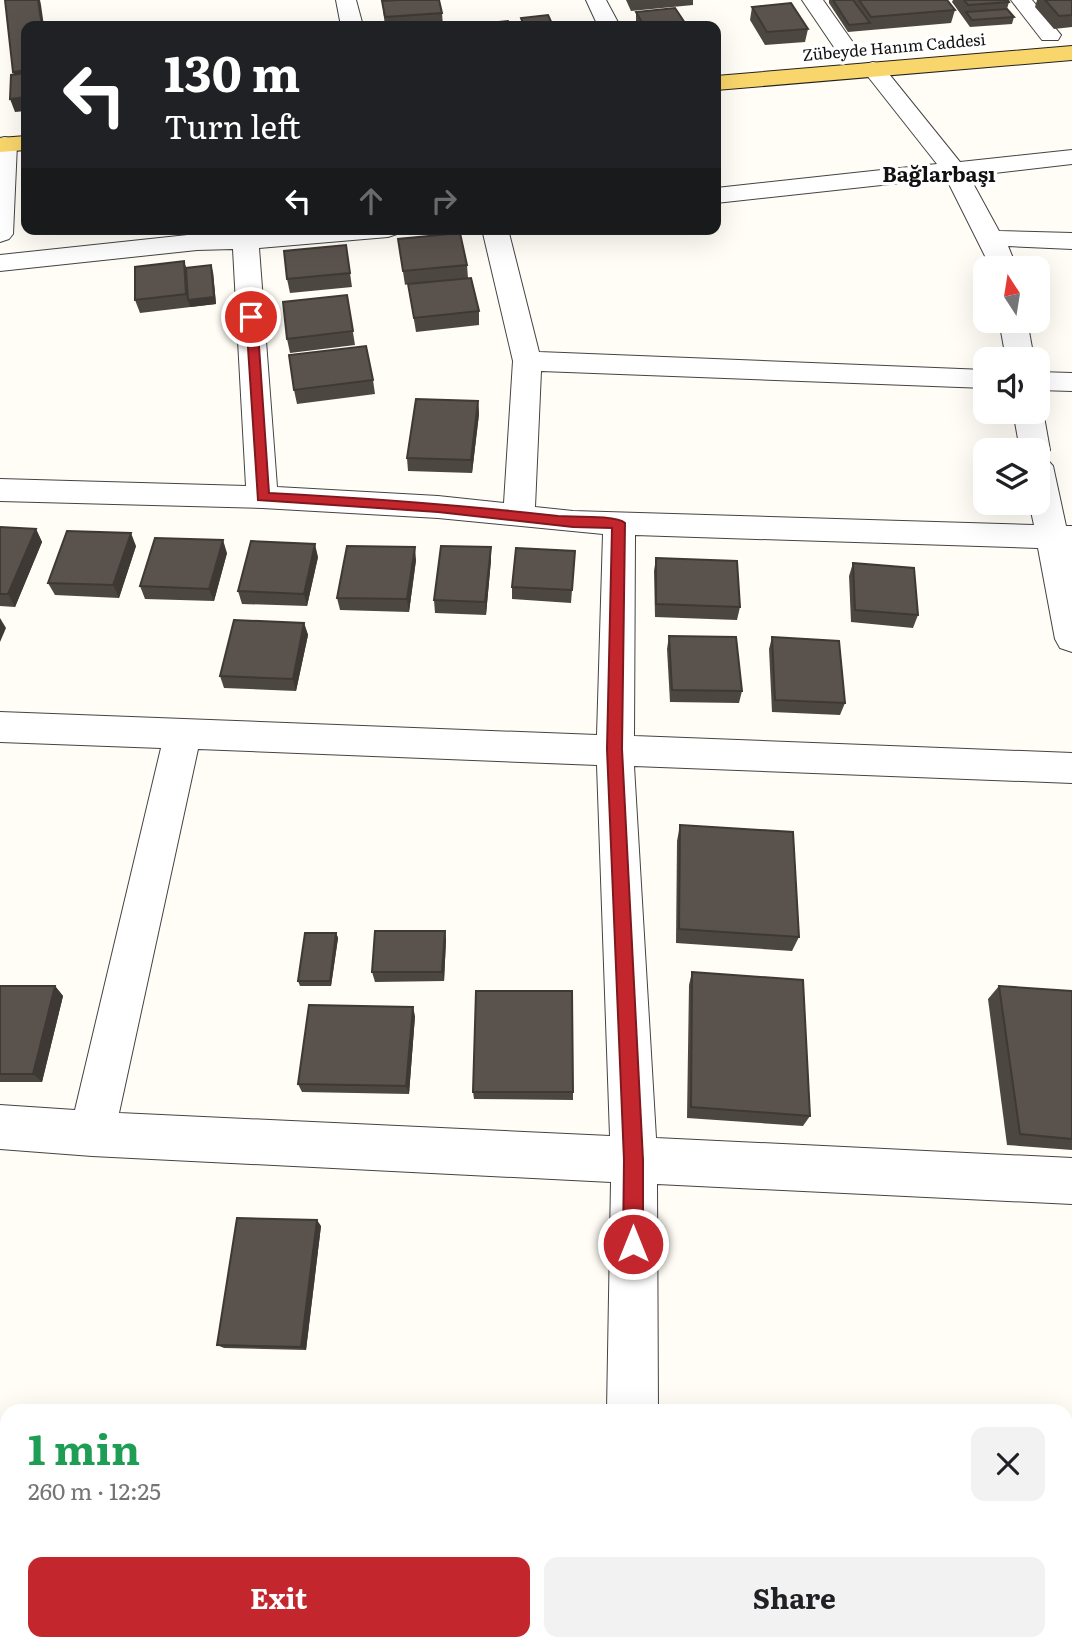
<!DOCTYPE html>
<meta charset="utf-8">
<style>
:root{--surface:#fff;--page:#f2f2f2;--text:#202124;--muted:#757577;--accent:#c4262e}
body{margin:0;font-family:Literata,serif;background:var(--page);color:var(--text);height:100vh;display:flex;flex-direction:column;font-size:26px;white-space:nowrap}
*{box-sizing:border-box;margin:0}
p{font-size:23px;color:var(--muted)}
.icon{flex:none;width:38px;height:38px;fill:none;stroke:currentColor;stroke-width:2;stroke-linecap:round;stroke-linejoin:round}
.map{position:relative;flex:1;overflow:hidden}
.sheet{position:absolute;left:0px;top:1404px;width:1073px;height:247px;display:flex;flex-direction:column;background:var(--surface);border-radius:21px 21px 0 0;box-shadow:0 7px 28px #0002}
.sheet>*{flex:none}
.banner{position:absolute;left:21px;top:21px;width:700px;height:214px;border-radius:14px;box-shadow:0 7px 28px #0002;background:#202124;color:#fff;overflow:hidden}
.needle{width:46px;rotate:348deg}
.controls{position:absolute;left:973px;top:256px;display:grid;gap:14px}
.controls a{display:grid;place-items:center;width:77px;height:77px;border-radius:14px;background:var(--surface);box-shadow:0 7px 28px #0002;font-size:35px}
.pin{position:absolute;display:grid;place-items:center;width:60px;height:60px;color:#fff;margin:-30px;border:4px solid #fff;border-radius:50%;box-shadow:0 2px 7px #0007}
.me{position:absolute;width:77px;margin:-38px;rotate:0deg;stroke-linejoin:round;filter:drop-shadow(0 0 5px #0008)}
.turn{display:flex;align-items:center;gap:24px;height:147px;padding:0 28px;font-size:32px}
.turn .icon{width:91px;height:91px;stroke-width:2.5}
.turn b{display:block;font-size:49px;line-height:60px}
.lanes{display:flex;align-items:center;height:66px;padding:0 28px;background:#0003;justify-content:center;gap:35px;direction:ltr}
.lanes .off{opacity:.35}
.round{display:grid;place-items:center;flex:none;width:74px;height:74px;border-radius:14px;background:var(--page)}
.overview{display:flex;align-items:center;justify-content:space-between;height:119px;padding:0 28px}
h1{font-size:42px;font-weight:700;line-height:52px;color:#1e9e55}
.primary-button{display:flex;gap:14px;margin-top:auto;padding:14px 28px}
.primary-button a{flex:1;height:80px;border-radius:14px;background:var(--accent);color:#fff;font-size:28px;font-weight:700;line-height:80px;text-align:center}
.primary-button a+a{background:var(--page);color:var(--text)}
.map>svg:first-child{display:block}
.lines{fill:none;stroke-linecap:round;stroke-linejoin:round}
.minor-casing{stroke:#444;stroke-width:2}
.primary-casing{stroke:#222;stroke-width:2}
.minor{fill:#fff;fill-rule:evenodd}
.primary{fill:#f9d66b;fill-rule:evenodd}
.wall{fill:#4d4742}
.shaded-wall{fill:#3f3936}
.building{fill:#5a524d;stroke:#3f3936;stroke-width:2}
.route{fill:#c4262e;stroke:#7f191e;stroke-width:2}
.labels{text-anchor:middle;stroke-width:7;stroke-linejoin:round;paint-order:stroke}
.far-street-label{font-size:16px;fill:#111;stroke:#fff}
.far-district-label{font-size:21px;font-weight:bold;fill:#111;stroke:#fff}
</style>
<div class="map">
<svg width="1072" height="1650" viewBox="0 0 1072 1650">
<rect width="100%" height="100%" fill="#fffdf5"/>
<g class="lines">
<g class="minor-casing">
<g id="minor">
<path d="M336 0H356L363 26H341Z"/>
<path d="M586 0H606L620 26H598Z"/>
<path d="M802 0H823L859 51 856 56H840Z"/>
<path d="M1011 0H1032L1061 35 1058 40H1042Z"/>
<path d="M873 62 881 64 960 162 1072 150V164L969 176 999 231 1072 233V249L1008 246 1017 268H991L946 178 716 203V188L937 164 862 69 865 64Z"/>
<path d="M5 137 13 139 17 144 13 234 9 239 0 242V138Z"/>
<path d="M232 229H258V232L296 229H401L397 234 388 237 259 248 277 487 438 496 504 503 513 361 482 229H508L539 352 985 370V388L541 371 535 507 573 511 1034 525 1029 502H1038V450H1020L1013 411H1038V404L1043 411 1050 450 1045 457 1053 466 1066 526H1072V652L1060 648 1055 639 1038 548 635 535 634 736 1072 753V783L634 766 656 1138 1072 1158V1204L657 1184 658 1410H607L611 1182 92 1156 0 1149V1105L75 1110 161 748 0 742V712L597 735 603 534 438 518 262 508 0 501V479L246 486 233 249 197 250 0 271V255L197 234 232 233ZM198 749 597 765 610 1136 119 1113Z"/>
<path d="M999 320H1027L1034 359H1006Z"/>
<path d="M1038 372 1072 373V391L1038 390Z"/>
<path d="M0 1615H7V1643H189L192 1650H0Z"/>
<path d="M602 1643H658L657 1650H601Z"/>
</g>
</g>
<g class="primary-casing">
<g id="primary">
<path d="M1072 46V60L716 90V76Z"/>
<path d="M26 136V150L0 152V138Z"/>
</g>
</g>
<use href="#minor" class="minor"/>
<use href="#primary" class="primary"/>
</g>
<g class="wall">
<path d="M626 0H693V5L631 11Z"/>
<path d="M829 0H947L955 10 951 23 848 32 829 3Z"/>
<path d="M953 0H1008L1009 2 1007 9 1014 17 1012 24 970 27 952 2Z"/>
<path d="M1037 0H1072V27L1054 29 1035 7Z"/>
<path d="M382 1 442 13 443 26H385Z"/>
<path d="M752 7 808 29 805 42 765 45 750 20Z"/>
<path d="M636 12 687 26H636Z"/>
<path d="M398 239 467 265 468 278 479 311V325L416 332 408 284 405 285Z"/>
<path d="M346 245 352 287 290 293 287 279Z"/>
<path d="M184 261 186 268 213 272 216 304 140 313 135 300Z"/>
<path d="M347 295 355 345 290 353 287 339Z"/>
<path d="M373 380 375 394 297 404 294 390Z"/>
<path d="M478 401 479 414 472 473 408 471 407 458Z"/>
<path d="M0 527 36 529 42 542 15 607 0 606Z"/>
<path d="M136 546 119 598 55 595 48 583Z"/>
<path d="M491 547V560L486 615 435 613 434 600Z"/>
<path d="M227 553 214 601 145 599 140 586Z"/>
<path d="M318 557 307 606 242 604 238 591Z"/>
<path d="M656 558 740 607 737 620 655 617 654 571Z"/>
<path d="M416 560 409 612 340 610 337 598Z"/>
<path d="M853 563 918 615 913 628 851 622 849 576Z"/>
<path d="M574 564 571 603 512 599V587Z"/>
<path d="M304 623 308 635 296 691 224 688 220 676Z"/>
<path d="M669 636 742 691 739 703 670 702 667 649Z"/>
<path d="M772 637 845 703 840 715 772 712 769 649Z"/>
<path d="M680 825 799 937 792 951 676 943 677 841Z"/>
<path d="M445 931 446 940 444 981 375 982 372 972Z"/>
<path d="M336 933 338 938 331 986H300L298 981Z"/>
<path d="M692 972 810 1116 803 1126 687 1118 689 985Z"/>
<path d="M0 986H55L63 996 42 1082H0Z"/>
<path d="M999 986 1072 991V1150L1007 1145 988 999Z"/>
<path d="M415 1016 409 1094 302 1092 298 1084Z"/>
<path d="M473 1092H573V1100L474 1099Z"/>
<path d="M321 1226 306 1350 224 1348 217 1345Z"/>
</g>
<g class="shaded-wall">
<path d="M38 0H40L41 5 44 26H42Z"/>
<path d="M26 70V84L17 85 13 72Z"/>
<path d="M26 97V111L15 112 10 99Z"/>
<path d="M184 261 188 275 211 265 213 272 216 304 190 307 186 294Z"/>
<path d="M478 401 479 414 472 473 471 460Z"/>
<path d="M36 529 42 542 15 607 8 594Z"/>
<path d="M131 533 136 546 119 598 113 585Z"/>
<path d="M223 540 227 553 214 601 209 589Z"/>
<path d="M315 544 318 557 307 606 304 594Z"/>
<path d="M415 547 416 560 409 612 407 599Z"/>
<path d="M491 547V560L486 615 485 602Z"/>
<path d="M0 618 6 628 0 642Z"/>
<path d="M304 623 308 635 296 691 293 679Z"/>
<path d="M445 931 446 940 444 981 442 972Z"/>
<path d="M336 933 338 938 331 986 330 981Z"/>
<path d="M55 986 63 996 42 1082 33 1074Z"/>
<path d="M413 1007 415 1016 409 1094 406 1086Z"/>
<path d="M317 1220 321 1226 306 1350 301 1347Z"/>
</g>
<g class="building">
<path d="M5 0H38L42 26H26V70L13 72Z"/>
<path d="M399 0H439L442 13 385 17 382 1Z"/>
<path d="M833 0H853L870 23 849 25Z"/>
<path d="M859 0H947L955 10 871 17Z"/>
<path d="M964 0H1008L1009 2 968 5Z"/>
<path d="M1045 0H1072V15L1059 16Z"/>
<path d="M791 3 808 29 767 32 752 7Z"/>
<path d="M675 8 687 26H644L636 12Z"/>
<path d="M1007 9 1014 17 972 20 966 12Z"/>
<path d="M548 15 553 26H524L521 18Z"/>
<path d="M508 21 510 26H469V25Z"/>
<path d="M26 73V97L10 99 11 75Z"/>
<path d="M460 233 467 265 403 271 398 239Z"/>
<path d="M346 245 350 273 287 279 284 251Z"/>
<path d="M184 261 186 294 135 300V267Z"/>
<path d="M211 265 214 297 188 300 186 268Z"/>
<path d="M471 278 479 311 414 318 408 284Z"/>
<path d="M347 295 353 331 287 339 283 302Z"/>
<path d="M366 346 373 380 294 390 289 355Z"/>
<path d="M416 399 478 401 471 460 407 458Z"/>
<path d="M0 527 36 529 8 594H0Z"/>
<path d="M67 531 131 533 113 585 48 583Z"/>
<path d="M155 538 223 540 209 589 140 586Z"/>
<path d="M251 541 315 544 304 594 238 591Z"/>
<path d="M347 546 415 547 407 599 337 598Z"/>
<path d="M441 546 491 547 485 602 434 600Z"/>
<path d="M516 548 575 551 572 590 512 587Z"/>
<path d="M656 558 737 561 740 607 656 604Z"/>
<path d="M853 563 914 568 918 615 855 610Z"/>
<path d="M234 620 304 623 293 679 220 676Z"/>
<path d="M669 636 736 637 742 691 672 690Z"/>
<path d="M772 637 839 641 845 703 775 700Z"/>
<path d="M680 825 793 832 799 937 679 929Z"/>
<path d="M375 931H445L442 972H372Z"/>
<path d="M305 933H336L330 981H298Z"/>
<path d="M692 972 803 980 810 1116 691 1107Z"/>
<path d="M0 986H55L33 1074H0Z"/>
<path d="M999 986 1072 991V1139L1020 1134Z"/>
<path d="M476 991H572L573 1092H473Z"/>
<path d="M309 1005 413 1007 406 1086 298 1084Z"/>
<path d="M237 1218 317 1220 301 1347 217 1345Z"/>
<path d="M7 1537V1593L0 1592V1566Z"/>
</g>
<path class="route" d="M251 314 257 317 269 493C365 498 461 505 558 516 572 517 617 515 625 523L622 749 643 1160V1244L640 1250 633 1253 626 1250 623 1244 624 1160 607 749 612 528 573 527 438 512 258 500 246 317Z"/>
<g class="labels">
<g class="far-street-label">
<text transform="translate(894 47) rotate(-5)" y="6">Zübeyde Hanım Caddesi</text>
</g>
<g class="far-district-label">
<text x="939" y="182">Bağlarbaşı</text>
</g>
</g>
</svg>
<div class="controls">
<a><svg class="needle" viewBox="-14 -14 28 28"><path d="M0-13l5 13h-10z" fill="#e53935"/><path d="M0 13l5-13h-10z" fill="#757577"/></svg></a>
<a><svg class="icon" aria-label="sound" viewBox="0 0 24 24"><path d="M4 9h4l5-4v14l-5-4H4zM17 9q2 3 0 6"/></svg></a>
<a><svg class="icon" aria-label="layers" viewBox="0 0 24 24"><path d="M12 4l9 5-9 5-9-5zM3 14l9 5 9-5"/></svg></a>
</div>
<div class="pin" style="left:251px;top:317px;background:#d93025"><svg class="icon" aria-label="arrive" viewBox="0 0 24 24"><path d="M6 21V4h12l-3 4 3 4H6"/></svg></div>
<svg class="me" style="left:633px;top:1244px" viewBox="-20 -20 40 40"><circle r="17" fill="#c4262e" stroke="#fff" stroke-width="3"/><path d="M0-11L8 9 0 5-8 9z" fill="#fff"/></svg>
<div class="banner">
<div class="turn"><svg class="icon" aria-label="left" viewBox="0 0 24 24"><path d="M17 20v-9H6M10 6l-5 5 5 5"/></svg><div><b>130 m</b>Turn left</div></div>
<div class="lanes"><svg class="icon" aria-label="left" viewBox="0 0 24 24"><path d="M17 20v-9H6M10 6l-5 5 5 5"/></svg><svg class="icon off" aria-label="ahead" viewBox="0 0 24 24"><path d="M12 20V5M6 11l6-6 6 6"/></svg><svg class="icon off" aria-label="right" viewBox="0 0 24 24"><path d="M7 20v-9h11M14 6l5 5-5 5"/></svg></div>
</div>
<section class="sheet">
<div class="overview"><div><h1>1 min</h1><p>260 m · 12:25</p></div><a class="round"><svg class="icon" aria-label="close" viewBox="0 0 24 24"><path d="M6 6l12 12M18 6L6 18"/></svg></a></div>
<div class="primary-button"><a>Exit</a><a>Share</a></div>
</section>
</div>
